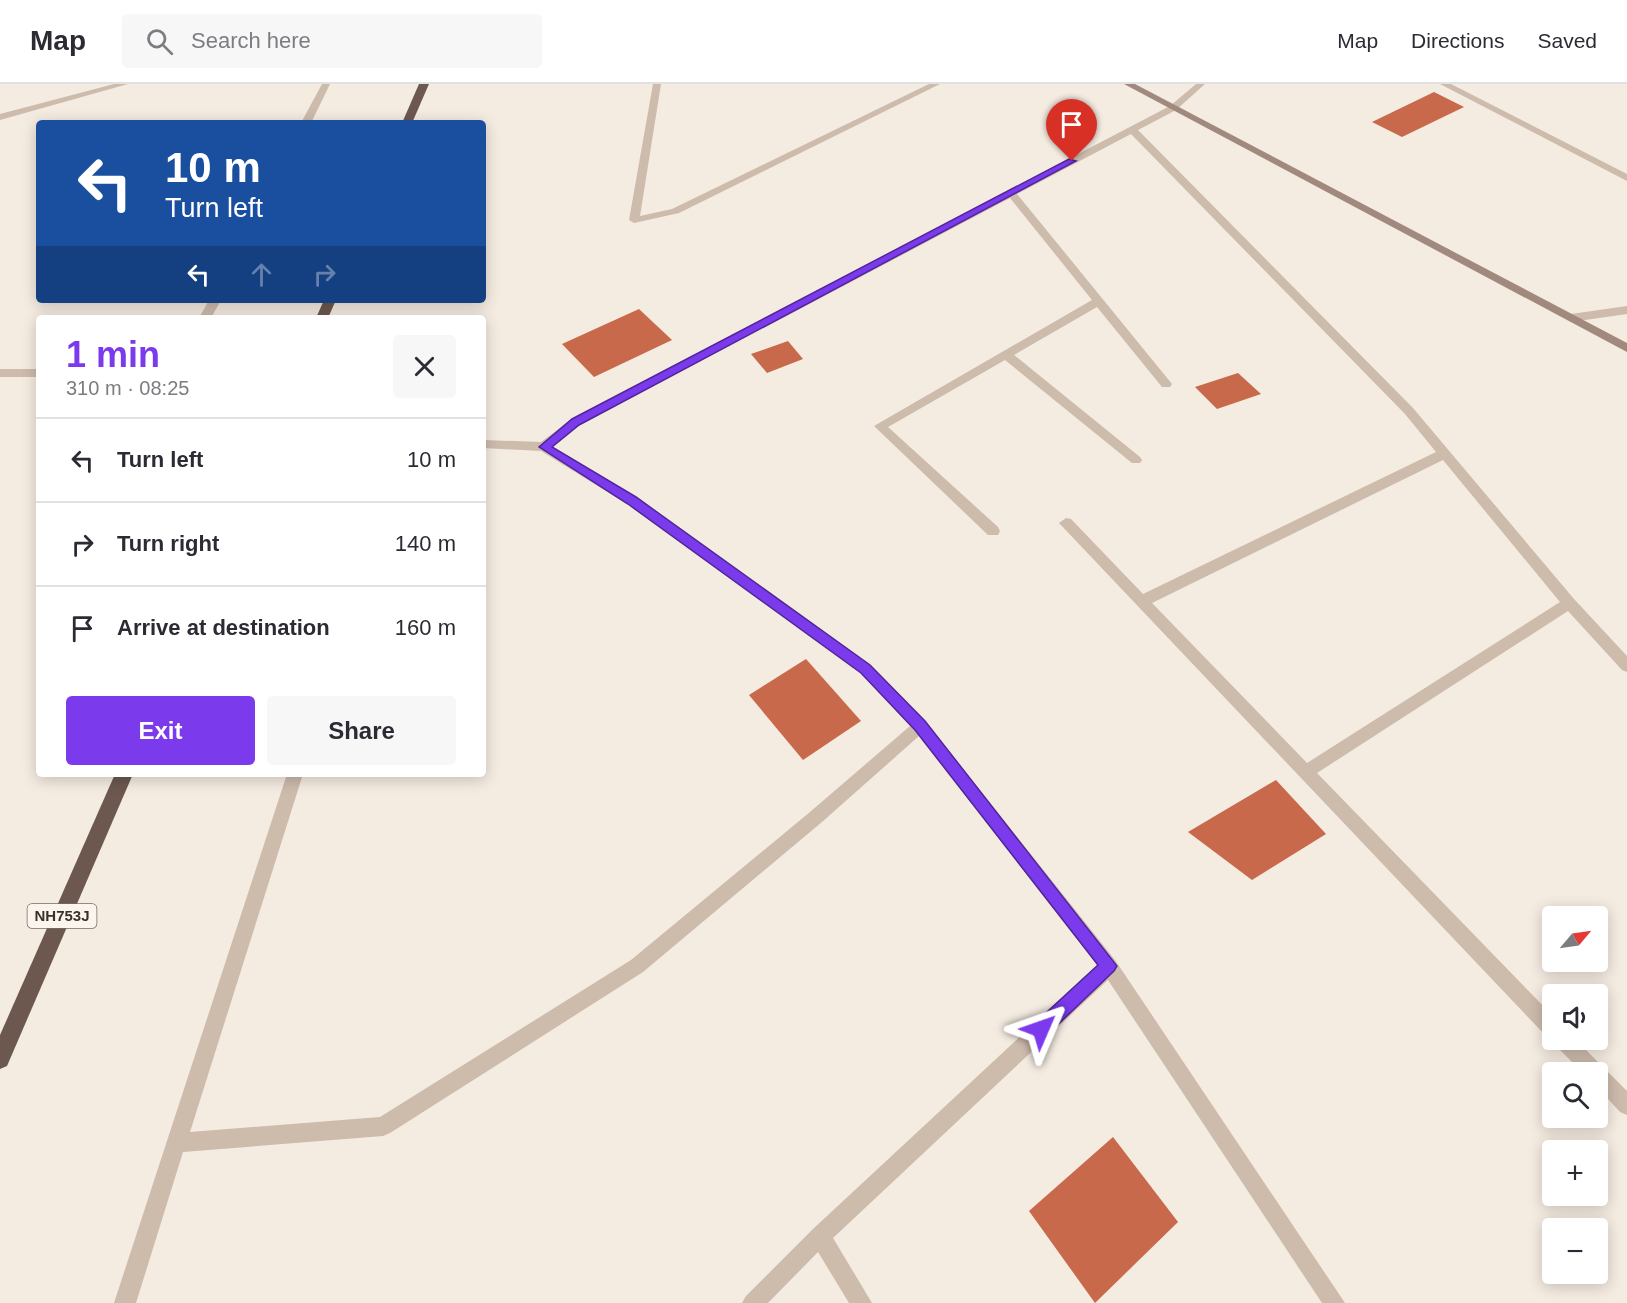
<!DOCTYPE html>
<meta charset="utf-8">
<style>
:root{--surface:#fff;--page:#f7f7f7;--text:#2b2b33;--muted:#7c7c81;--line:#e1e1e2;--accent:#7c3aed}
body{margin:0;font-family:Arial,sans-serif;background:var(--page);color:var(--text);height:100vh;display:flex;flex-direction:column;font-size:22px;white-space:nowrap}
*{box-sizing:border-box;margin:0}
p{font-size:20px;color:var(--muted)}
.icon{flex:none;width:33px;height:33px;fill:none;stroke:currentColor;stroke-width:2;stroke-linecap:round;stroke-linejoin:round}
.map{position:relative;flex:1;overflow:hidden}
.side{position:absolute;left:36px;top:231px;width:450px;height:462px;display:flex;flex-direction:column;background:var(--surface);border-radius:6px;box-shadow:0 3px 15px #0003}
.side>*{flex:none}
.top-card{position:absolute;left:36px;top:36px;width:450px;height:183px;border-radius:6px;box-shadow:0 3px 15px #0003;background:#1a4fa0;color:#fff;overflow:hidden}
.needle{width:39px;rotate:61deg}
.fabs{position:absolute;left:1542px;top:822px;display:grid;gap:12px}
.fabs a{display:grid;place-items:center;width:66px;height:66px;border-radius:6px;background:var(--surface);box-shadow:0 3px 15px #0003;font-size:30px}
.pin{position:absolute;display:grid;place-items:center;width:51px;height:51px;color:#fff;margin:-62px -26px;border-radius:50% 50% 50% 0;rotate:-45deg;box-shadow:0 0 6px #0007}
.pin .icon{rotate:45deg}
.me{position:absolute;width:66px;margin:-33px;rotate:47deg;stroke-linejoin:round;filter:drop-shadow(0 0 4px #0008)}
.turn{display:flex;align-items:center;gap:21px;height:126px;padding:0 30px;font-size:27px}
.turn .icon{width:78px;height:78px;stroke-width:2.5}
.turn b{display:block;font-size:42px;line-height:51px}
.lanes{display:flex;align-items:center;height:57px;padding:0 30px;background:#0003;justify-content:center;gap:30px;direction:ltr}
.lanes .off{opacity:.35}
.round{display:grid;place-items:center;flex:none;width:63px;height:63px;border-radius:6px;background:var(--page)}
.summary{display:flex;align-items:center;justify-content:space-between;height:102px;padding:0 30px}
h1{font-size:36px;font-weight:800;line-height:45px;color:var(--accent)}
.action{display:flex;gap:12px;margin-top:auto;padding:12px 30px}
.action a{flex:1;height:69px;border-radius:6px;background:var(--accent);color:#fff;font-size:24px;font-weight:800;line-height:69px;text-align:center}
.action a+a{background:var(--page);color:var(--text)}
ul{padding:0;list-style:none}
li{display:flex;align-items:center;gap:18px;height:84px;padding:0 30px;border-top:2px solid var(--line)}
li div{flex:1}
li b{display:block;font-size:22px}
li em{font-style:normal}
header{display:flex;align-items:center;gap:36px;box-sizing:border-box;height:84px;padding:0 30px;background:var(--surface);border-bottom:2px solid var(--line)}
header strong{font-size:28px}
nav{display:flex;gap:33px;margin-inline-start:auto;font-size:21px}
.search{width:420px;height:54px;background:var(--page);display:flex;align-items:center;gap:15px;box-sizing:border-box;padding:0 21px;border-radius:6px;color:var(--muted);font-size:22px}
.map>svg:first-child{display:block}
.building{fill:#c8694b}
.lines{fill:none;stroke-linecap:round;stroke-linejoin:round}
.minor{fill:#cdbbac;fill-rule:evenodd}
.secondary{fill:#a18a7d;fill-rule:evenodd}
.trunk{fill:#6c584f;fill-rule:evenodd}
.route{fill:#7c3aed;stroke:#51269a;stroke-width:1.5}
.labels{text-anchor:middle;stroke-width:4.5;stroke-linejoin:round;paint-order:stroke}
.shield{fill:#fbf5ee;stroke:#756b66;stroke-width:1.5}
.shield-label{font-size:15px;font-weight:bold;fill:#3b302b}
</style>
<header>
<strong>Map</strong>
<div class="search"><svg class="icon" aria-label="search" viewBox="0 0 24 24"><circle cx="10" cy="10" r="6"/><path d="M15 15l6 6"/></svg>Search here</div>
<nav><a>Map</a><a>Directions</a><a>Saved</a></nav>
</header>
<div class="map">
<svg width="1627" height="1219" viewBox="0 0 1627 1219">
<rect width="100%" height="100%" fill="#f4ebe1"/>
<g class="building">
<path d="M1434 8 1464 23 1402 53 1372 38Z"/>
<path d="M639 225 672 256 594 293 562 260Z"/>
<path d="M788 257 803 275 767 289 751 270Z"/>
<path d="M1238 289 1261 310 1217 325 1195 303Z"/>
<path d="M806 575 861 637 803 676 749 611Z"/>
<path d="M1276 696 1326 750 1252 796 1188 748Z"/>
<path d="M1113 1053 1178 1138 1095 1219 1029 1127Z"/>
</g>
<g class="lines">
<g class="minor">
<path d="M114 0H128L0 36V30Z"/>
<path d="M322 0H330L311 39H301Z"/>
<path d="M653 0H661L640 132 672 125 929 0H940L679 129 634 139 629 136Z"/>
<path d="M1196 0H1205L1176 26 1138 46 1413 324 1574 515 1627 572V588L1622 586 1568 527 1317 689 1552 931V953L1545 951 1059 439 1066 434 1071 435 1143 510 1436 368 1405 330 1131 50 1017 110 1172 300 1170 303H1162L1097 223 1014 271 1140 373 1142 376 1140 379H1132L1005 276 888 343 998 443 1000 447 998 451H988L874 342 1092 216 1010 114 580 341 553 363 637 414 871 581 925 637 1115 876 1345 1219H1322L1108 896 833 1154 872 1219H849L818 1168 768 1219H742L746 1212 813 1145 1097 881 919 652 822 738 643 888 390 1049 383 1052 183 1068 136 1219H114L287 690H303L190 1048 380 1033 631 876 810 728 910 642 861 589 627 420 541 367 483 364V356L541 358 572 335 1170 22ZM1443 376 1560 518 1307 679 1152 519Z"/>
<path d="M1440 0H1451L1627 90V97Z"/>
<path d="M209 216H221L211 234H199Z"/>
<path d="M1627 222V230L1571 238 1565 234 1571 230Z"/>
<rect x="0" y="285" width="39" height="8"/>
<path d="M1555 956H1576L1627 1007V1031L1620 1028 1598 1004V988H1582L1557 963Z"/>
</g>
<path class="secondary" d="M1124 0H1135L1627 259V268Z"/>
<g class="trunk">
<path d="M419 0H429L412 39H402Z"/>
<path d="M324 216H336L328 234H316Z"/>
<path d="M115 690H133L7 982 0 985V951Z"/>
</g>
</g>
<path class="route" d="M1069 75 1076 77 579 341 552 363 636 413 870 581 925 637 1117 882 1114 887 1047 951 1041 954 1035 951 1032 945 1035 939 1098 881 915 646 861 589 628 420 539 363 572 335Z"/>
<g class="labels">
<rect class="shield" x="27.5" y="820" width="69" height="24" rx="4.5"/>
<g class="shield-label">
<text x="62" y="837">NH753J</text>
</g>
</g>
</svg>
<div class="fabs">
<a><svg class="needle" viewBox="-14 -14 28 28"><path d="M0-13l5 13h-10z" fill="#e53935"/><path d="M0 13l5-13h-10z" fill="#7c7c81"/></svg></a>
<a><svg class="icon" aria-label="sound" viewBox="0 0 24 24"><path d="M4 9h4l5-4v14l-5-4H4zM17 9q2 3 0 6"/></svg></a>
<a><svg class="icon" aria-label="search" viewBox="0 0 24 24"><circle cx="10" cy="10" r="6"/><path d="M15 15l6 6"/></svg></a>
<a>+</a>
<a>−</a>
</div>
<div class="pin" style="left:1072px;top:77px;background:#d93025"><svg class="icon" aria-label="arrive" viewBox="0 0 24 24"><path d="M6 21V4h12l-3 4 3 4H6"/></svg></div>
<svg class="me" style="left:1041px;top:945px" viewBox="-20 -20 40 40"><path d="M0-17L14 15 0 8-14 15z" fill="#7c3aed" stroke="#fff" stroke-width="4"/></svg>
<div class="top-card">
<div class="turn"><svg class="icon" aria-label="left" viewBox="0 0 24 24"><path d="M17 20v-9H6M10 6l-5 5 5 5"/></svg><div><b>10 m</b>Turn left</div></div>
<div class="lanes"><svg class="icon" aria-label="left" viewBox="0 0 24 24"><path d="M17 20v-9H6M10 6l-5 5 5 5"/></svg><svg class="icon off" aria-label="ahead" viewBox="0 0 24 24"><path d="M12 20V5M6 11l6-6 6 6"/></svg><svg class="icon off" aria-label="right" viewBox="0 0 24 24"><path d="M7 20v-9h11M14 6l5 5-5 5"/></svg></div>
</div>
<section class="side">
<div class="summary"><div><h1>1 min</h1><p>310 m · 08:25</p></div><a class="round"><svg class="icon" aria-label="close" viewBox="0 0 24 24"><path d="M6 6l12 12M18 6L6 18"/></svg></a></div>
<ul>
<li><svg class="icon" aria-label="left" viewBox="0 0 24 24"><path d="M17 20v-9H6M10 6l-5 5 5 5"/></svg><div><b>Turn left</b></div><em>10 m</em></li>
<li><svg class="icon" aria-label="right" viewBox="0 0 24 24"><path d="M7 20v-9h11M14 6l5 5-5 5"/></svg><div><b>Turn right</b></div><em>140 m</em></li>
<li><svg class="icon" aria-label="arrive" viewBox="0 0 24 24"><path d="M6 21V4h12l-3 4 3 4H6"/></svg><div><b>Arrive at destination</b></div><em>160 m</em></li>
</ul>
<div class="action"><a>Exit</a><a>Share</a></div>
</section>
</div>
